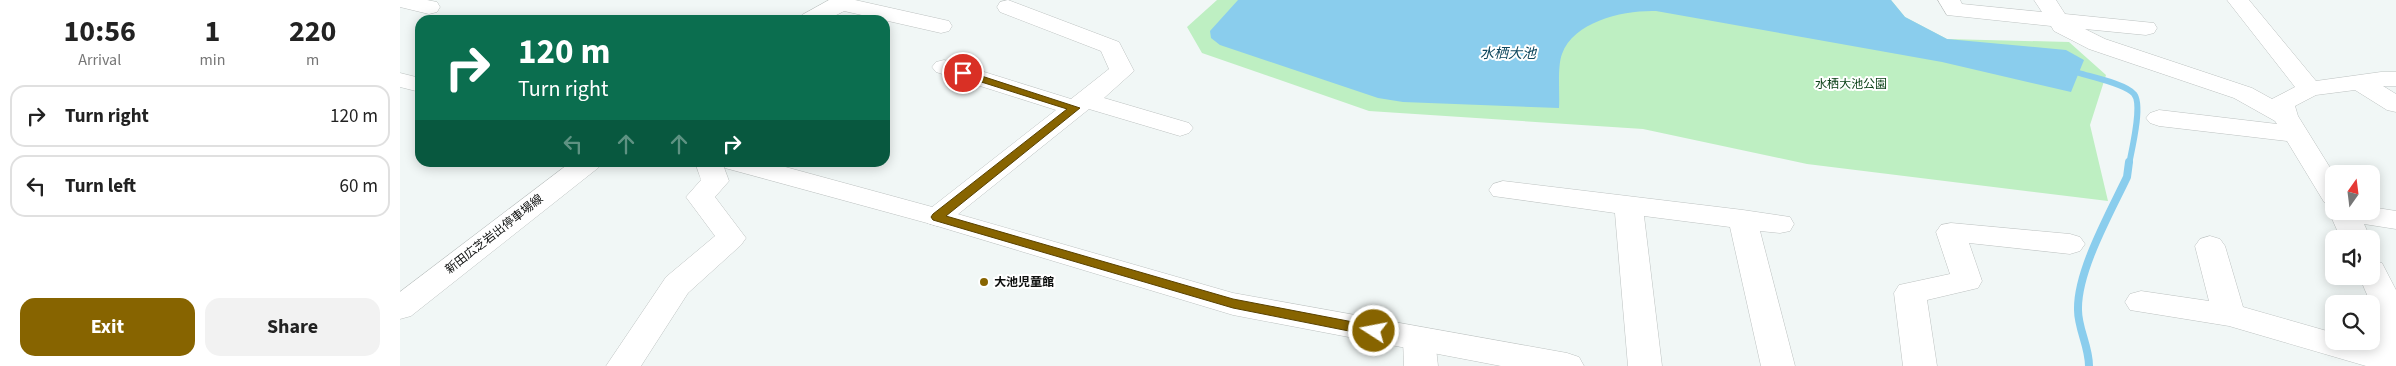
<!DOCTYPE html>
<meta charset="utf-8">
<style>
:root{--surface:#fff;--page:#f2f2f2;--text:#222;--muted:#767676;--line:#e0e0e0;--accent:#876400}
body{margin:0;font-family:"Source Sans 3","Noto Sans JP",sans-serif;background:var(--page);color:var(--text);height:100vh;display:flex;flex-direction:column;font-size:19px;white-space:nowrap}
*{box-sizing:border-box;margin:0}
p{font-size:16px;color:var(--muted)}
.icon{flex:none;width:28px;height:28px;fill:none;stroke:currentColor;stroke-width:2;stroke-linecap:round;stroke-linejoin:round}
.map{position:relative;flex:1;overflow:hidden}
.details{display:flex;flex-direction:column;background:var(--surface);width:400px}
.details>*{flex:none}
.guide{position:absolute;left:15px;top:15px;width:475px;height:152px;border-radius:15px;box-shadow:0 2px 12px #0003;background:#0b6e4f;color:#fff;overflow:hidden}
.needle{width:32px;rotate:14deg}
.tools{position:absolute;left:1925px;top:165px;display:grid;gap:10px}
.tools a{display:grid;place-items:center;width:55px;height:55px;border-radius:10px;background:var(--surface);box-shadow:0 2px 12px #0003;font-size:25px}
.pin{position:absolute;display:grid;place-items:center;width:42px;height:42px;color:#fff;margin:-21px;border:2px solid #fff;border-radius:50%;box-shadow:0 1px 5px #0007}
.me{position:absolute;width:55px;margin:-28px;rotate:281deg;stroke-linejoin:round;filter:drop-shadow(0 0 4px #0008)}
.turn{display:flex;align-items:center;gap:18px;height:105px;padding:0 20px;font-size:22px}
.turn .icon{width:65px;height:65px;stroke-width:2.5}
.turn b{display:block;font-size:35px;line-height:42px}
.lanes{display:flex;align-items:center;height:48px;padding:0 20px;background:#0003;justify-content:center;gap:25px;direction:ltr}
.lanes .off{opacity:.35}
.eta{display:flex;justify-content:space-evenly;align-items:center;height:85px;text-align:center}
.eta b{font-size:30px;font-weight:700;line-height:35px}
.primary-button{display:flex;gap:10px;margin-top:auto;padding:10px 20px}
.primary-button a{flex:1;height:58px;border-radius:15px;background:var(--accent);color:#fff;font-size:20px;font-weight:700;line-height:58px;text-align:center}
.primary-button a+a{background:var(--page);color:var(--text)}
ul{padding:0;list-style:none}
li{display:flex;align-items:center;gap:15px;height:62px;margin:0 10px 8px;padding:0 10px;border:2px solid var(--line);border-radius:15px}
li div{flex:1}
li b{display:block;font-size:19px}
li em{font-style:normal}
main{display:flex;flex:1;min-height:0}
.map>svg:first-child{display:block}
.green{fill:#beefc2}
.water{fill:#8acded}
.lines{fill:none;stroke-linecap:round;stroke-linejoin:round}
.stream-far1{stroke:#8acded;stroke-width:6}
.stream{stroke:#8acded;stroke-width:8}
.street-casing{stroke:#bdc2c1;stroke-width:1}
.secondary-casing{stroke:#bdc2c1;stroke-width:1}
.street{fill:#fff;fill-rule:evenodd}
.secondary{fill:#fff;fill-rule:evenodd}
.route{fill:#876400;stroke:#584100}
.poi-dot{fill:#876400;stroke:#fff;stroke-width:2}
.labels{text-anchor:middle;stroke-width:4;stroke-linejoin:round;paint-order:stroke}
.park-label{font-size:12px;fill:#0c4218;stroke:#fff}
.street-label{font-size:12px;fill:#0d0f0e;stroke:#fff}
.poi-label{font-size:12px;font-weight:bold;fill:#0d0f0e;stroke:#fff;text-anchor:start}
.water-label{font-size:14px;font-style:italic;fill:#0f475d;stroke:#fff}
</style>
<main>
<section class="details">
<div class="eta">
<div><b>10:56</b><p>Arrival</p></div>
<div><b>1</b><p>min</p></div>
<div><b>220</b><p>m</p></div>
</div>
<ul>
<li><svg class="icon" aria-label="right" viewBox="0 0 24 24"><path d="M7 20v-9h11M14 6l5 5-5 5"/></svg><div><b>Turn right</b></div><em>120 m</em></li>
<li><svg class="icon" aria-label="left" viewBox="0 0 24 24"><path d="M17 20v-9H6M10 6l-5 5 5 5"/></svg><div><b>Turn left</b></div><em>60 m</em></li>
</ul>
<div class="primary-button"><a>Exit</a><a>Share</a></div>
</section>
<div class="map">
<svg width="1996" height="366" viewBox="0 0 1996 366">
<rect width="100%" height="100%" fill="#f1f7f6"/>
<path class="green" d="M817 0H1491L1505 17 1547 39 1669 42 1706 75 1690 125 1708 201 1407 164 1243 129 969 111 802 53 787 27Z"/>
<path class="water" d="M838 0H1491L1505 17 1547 39 1666 50 1684 60 1671 92 1542 62 1256 11C1224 10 1174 21 1162 54 1157 67 1160 94 1159 108L1003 102 978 98 820 45 811 38 810 31Z"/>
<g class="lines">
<path class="stream-far1" d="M1679 73C1692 77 1726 84 1734 94 1743 104 1732 149 1729 164"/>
<path class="stream" d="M1689 366C1689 346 1678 329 1678 310 1677 271 1710 213 1727 177L1729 162"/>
<g class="street-casing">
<g id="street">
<path d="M0 0H27L37 2 40 7 37 12 29 14 0 7Z"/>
<path d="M430 0H455L549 21 552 26 549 31 541 33 431 8 428 3Z"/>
<path d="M608 0 719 42 734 71 704 98 789 123 793 128 789 133 780 136 689 109 547 223 537 226 527 223 523 217 527 211 656 110 536 72 532 67 536 62 544 60 552 62 671 99 709 69 701 51 600 12 597 7 600 2Z"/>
<path d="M1538 0H1560L1562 4 1642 12 1634 0H1656L1665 14 1754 23 1757 28 1754 33 1746 35 1685 29 1705 39 1852 88 1872 99 1895 87 1827 0H1849L1916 81 1981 72H1996V86H1983L1996 94V112L1987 110 1955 90 1916 95 1895 106 1898 116 1934 174V211H1971V207L1996 211V229L1964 224 1971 239H1941L1929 212 1933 205 1924 202 1887 141 1759 126 1750 123 1746 118 1750 113 1759 110 1877 124 1875 121 1834 98 1689 49 1654 31 1651 26 1547 15Z"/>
<path d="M295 162H322L329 181 315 197 346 238 341 245 288 293 241 366H206L266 277 315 236 286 197 301 180Z"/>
<path d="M1103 181 1343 210 1390 217 1394 224 1390 231 1380 233 1360 231 1395 366H1361L1330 227 1244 216 1262 366H1228L1215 213 1093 196 1089 190 1093 184Z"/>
<path d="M1551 223 1670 234 1680 237 1685 244 1680 251 1670 254 1569 243 1582 281 1578 288 1527 300 1537 366H1503L1494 293 1499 285 1550 274 1536 232 1541 225Z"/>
<path d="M1810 236 1820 239 1825 246 1843 307 1934 333V341H1965L1973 343 1971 304H1969L1968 297 1959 276H1971V260L1982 263 1996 290V366H1966L1829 326 1730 310 1725 302 1730 294 1741 291 1809 301 1795 246 1800 239Z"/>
<path d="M1019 327 1031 331 1035 339 1038 366H1004L1003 339 1007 331Z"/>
</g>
</g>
<g class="secondary-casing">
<g id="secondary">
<path d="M429 0H455C442 19 419 20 399 20L402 15Z"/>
<path d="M0 73 20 78V92L0 87Z"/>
<path d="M171 162H202L198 168 11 316 0 319V292Z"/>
<path d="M321 162H367L547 211 833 293 1167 353 1179 357 1184 366H1101L833 315 527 223 325 168Z"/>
</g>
</g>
<use href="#street" class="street"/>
<use href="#secondary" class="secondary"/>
</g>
<path class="route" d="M563 70 680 108 546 216 833 299 974 326 978 327 980 331 978 334 974 336 833 308 533 220 531 217 533 214 667 109 559 75V71Z"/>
<circle class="poi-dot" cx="584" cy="282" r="5"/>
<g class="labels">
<g class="park-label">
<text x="1451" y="88">水栖大池公園</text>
</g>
<g class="street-label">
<text transform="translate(94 234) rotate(-38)" y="4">新田広芝岩出停車場線</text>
</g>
<g class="poi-label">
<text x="594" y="286">大池児童館</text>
</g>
<g class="water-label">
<text x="1108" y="58">水栖大池</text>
</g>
</g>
</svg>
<div class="tools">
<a><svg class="needle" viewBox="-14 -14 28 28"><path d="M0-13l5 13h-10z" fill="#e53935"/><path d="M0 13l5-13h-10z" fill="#767676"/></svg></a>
<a><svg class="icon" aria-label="sound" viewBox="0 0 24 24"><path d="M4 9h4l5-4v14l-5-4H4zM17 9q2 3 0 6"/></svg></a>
<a><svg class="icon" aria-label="search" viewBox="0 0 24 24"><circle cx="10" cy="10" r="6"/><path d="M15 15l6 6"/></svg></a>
</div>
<div class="pin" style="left:563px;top:73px;background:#d93025"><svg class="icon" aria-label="arrive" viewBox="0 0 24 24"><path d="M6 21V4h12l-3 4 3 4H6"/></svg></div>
<svg class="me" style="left:974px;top:331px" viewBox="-20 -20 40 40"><circle r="17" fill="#876400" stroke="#fff" stroke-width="3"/><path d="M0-11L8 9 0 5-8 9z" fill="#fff"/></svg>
<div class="guide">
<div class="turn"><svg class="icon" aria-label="right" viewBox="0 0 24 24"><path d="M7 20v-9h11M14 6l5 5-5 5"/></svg><div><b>120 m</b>Turn right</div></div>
<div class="lanes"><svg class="icon off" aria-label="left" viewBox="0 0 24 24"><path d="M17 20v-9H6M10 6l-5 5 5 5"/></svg><svg class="icon off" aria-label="ahead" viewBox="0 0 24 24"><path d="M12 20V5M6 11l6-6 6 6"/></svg><svg class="icon off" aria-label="ahead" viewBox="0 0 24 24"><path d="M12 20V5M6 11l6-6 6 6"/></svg><svg class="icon" aria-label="right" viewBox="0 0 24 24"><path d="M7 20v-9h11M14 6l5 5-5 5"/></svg></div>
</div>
</div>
</main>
